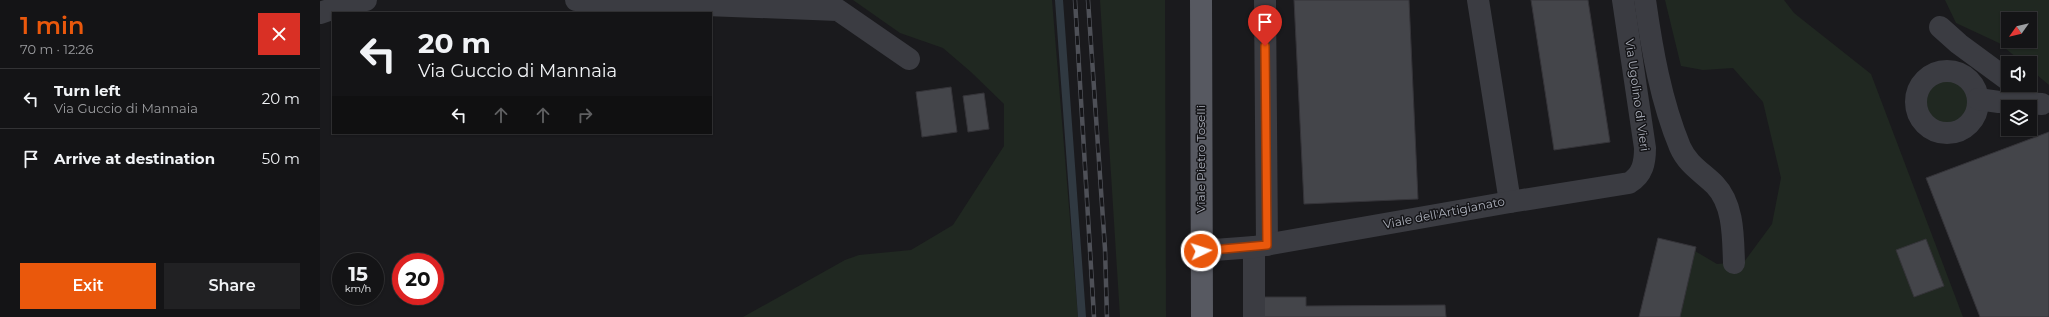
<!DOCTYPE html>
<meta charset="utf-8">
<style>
:root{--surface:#141416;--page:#212123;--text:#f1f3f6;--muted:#9d9ea1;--line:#333335;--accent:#ea580c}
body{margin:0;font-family:Montserrat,sans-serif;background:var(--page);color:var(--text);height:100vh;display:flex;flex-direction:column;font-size:15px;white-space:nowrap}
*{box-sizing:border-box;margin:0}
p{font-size:13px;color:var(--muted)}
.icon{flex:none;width:22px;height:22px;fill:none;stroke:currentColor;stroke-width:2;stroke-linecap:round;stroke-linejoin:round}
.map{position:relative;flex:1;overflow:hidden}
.sheet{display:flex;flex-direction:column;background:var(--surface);width:320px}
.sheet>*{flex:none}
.guide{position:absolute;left:12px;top:12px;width:380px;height:122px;border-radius:0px;box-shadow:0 1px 3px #0004,0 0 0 1px var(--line);background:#141416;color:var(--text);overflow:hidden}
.needle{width:26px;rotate:236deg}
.controls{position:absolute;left:1681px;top:12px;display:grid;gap:8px}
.controls a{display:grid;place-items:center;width:36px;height:36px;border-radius:0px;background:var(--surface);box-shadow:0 1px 3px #0004,0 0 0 1px var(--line);font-size:20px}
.speed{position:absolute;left:12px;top:253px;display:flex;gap:8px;font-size:20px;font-weight:700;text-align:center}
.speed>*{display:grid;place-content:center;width:52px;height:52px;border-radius:50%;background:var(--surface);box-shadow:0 1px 3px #0004,0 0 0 1px var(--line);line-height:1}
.speed small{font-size:10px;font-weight:400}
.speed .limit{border:6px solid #d22;background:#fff;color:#111}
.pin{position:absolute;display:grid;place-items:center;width:34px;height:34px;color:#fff;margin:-41px -17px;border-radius:50% 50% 50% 0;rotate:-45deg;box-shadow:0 0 4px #0007}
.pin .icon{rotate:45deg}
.me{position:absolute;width:44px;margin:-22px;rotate:86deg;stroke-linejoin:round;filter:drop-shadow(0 0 3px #0008)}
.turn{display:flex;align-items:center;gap:14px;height:84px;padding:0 20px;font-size:18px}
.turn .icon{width:52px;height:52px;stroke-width:2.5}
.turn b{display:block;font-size:28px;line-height:34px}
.lanes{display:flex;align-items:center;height:38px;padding:0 20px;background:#0003;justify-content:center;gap:20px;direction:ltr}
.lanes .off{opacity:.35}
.round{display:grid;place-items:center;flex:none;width:42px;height:42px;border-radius:0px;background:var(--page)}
.head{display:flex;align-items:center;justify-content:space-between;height:68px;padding:0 20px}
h1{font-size:24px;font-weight:600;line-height:30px;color:var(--accent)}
.button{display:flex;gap:8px;margin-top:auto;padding:8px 20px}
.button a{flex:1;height:46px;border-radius:0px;background:var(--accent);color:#fff;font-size:16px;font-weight:600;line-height:46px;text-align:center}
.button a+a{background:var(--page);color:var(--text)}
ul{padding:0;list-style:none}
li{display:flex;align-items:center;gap:12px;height:60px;padding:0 20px;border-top:1px solid var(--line)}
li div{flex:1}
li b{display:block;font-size:15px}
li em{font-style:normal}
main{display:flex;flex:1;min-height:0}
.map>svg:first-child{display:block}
.green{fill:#202821;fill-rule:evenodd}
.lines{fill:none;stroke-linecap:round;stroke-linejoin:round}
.stream{stroke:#303941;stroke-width:8}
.building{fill:#44454a;stroke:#353439}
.minor{stroke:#3b3c42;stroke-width:22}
.major{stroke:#575961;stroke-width:22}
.rail-casing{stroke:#4e5057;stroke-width:4.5}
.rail{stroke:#151518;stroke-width:3;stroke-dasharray:9;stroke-linecap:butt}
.route-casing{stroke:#983908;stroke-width:10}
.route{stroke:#ea580c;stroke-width:7}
.labels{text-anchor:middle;stroke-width:3;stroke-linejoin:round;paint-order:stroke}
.street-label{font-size:12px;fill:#adb1bc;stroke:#151518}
</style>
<main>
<section class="sheet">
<div class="head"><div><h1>1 min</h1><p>70 m · 12:26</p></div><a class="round" style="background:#d93025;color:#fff"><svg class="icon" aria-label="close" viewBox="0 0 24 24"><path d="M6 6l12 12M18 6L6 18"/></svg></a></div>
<ul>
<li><svg class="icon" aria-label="left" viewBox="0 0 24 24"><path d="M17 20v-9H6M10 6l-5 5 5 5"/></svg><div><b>Turn left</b><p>Via Guccio di Mannaia</p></div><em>20 m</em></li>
<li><svg class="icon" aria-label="arrive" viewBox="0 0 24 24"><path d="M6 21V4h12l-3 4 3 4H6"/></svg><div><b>Arrive at destination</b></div><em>50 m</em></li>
</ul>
<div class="button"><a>Exit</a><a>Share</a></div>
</section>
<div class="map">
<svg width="1729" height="317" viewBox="0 0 1729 317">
<rect width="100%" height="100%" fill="#1a1a1d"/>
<g class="green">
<path d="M533 0H732L758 317H423L525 260 539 255 591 250 633 225 684 146V104L651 72 623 48 580 33Z"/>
<path d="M780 0H845L846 317H800Z"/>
<path d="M1345 0H1464L1474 13 1551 74 1643 317H1360L1375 251 1397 264 1424 262 1452 224 1461 178 1443 102 1413 68 1383 70 1361 66Z"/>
<path d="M1625 0H1729V85L1710 69V63H1703L1679 43 1636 23ZM1688 19H1710V41H1688Z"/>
<circle cx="1626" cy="102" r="22"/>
</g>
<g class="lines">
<path class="stream" d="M739 0 762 317"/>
</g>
<g class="building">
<path d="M974 0H1089L1098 199 984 204Z"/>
<path d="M1211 0H1268L1290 142 1234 150Z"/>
<path d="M631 87 637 132 602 137 596 92Z"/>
<path d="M664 93 669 129 648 132 643 96Z"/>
<path d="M1729 132V317H1660L1606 178Z"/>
<path d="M1338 238 1376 247 1360 317H1319Z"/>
<path d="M1606 239 1624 286 1594 297 1576 250Z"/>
<path d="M940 297H986V306L1125 305 1126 317H940Z"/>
</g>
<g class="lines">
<g class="minor">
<path d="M256 0 518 10 589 59"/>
<path d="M945 0 947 245"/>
<path d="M1158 0 1190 202"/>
<path d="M1325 0C1332 50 1341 101 1360 147 1368 165 1382 172 1395 185 1414 205 1413 237 1414 263"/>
<path d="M0 13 35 1 46 0"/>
<path d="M1620 27 1639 44 1688 80"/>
<circle cx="1627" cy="102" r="31"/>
<path d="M1658 99 1679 102 1722 104"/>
<path d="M934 247V317"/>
<path d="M881 251 934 247 1190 202 1309 183C1323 175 1325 162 1325 148L1303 0"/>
</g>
<path class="major" d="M881 0 882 317"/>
<g class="rail-casing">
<g id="rail">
<path d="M755 0 774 317"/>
<path d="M768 0 785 249 787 317"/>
</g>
</g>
<use href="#rail" class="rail"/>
</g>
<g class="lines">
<g class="route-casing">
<path id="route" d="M881 251 947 245 945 46"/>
</g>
<use href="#route" class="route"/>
</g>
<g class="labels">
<g class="street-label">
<text transform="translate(1317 95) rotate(82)" y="4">Via Ugolino di Vieri</text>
<text transform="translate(881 159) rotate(-90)" y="4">Viale Pietro Toselli</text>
<text transform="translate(1124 213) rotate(-11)" y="4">Viale dell'Artigianato</text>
</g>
</g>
</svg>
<div class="controls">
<a><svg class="needle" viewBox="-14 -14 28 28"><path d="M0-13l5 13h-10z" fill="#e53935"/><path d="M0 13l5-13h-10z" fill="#9d9ea1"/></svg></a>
<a><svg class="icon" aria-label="sound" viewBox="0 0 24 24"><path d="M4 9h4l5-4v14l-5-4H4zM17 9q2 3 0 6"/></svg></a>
<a><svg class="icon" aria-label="layers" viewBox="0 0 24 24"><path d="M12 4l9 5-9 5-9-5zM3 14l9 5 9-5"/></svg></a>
</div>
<div class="speed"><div>15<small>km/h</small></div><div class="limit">20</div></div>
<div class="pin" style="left:945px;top:46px;background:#d93025"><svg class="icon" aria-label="arrive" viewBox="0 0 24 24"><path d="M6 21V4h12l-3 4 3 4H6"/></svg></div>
<svg class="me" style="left:881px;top:251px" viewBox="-20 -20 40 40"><circle r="17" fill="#ea580c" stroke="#fff" stroke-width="3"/><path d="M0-11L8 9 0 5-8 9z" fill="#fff"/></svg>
<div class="guide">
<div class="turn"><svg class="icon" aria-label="left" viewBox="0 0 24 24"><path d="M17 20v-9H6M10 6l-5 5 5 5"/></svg><div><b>20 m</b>Via Guccio di Mannaia</div></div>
<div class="lanes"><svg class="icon" aria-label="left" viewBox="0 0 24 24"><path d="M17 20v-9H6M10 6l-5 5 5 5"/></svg><svg class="icon off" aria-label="ahead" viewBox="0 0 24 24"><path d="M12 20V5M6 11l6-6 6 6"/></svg><svg class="icon off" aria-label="ahead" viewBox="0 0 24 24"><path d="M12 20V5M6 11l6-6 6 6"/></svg><svg class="icon off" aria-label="right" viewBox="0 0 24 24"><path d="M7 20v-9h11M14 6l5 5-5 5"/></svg></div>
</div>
</div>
</main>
